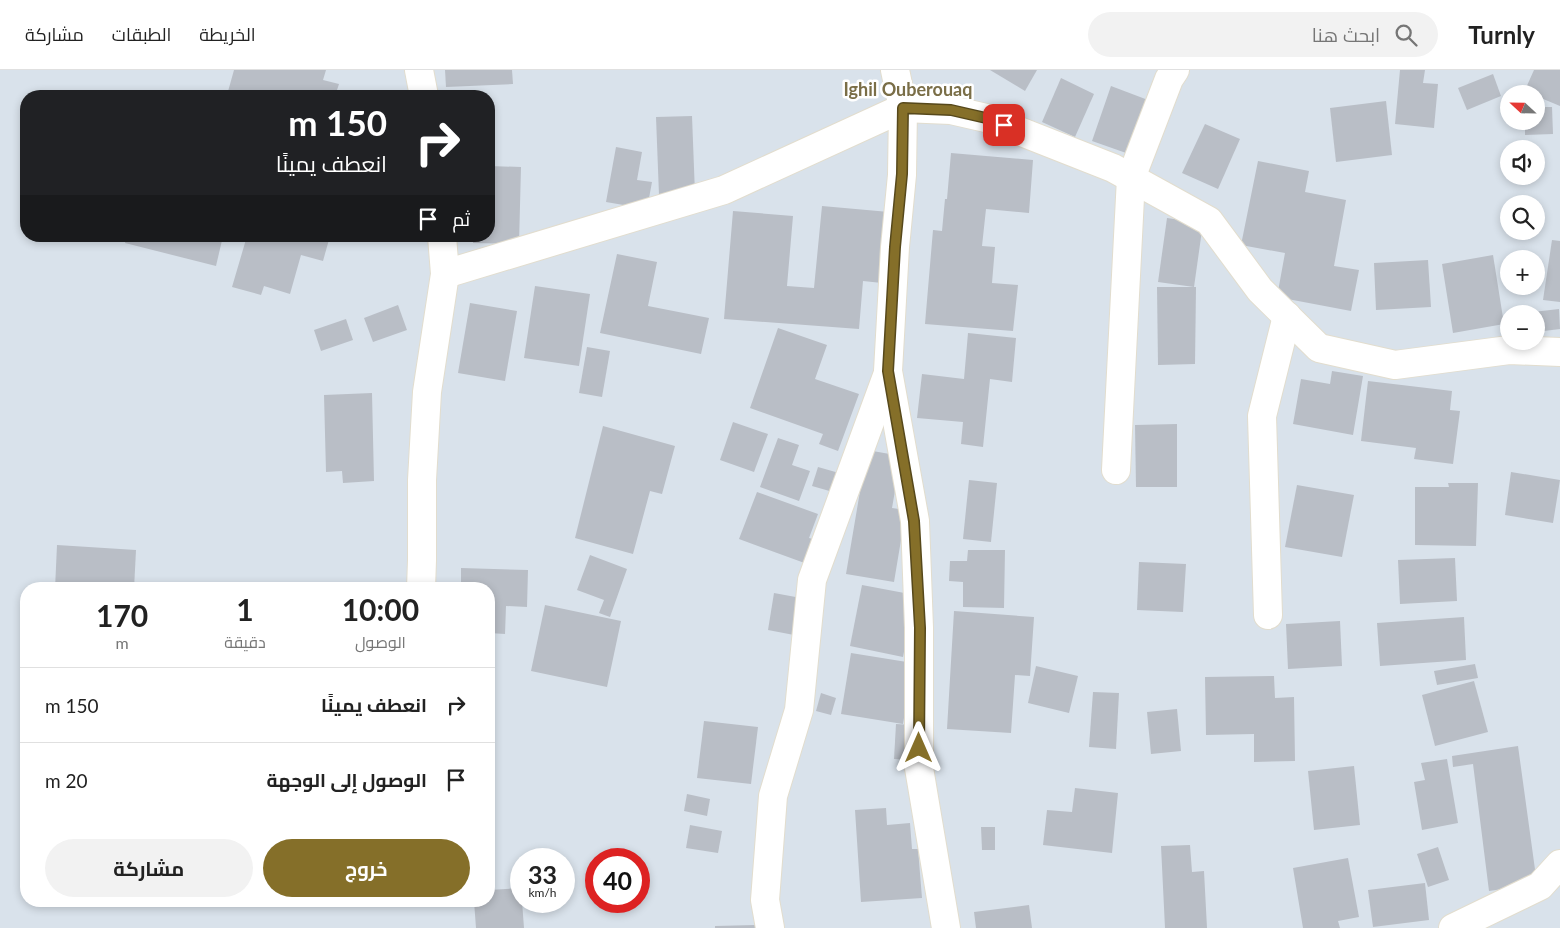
<!DOCTYPE html>
<html lang="ar">
<meta charset="utf-8">
<style>
:root{--surface:#fff;--page:#f2f2f2;--text:#222;--muted:#767676;--line:#e0e0e0;--accent:#856f29}
body{margin:0;font-family:Lato,Cairo,sans-serif;background:var(--page);color:var(--text);direction:rtl;height:100vh;display:flex;flex-direction:column;font-size:19px;white-space:nowrap}
*{box-sizing:border-box;margin:0}
p{font-size:16px;color:var(--muted)}
.icon{flex:none;width:28px;height:28px;fill:none;stroke:currentColor;stroke-width:2;stroke-linecap:round;stroke-linejoin:round}
.map{position:relative;flex:1;overflow:hidden;direction:ltr}
.drawer{position:absolute;left:20px;top:512px;width:475px;height:325px;display:flex;flex-direction:column;background:var(--surface);border-radius:20px;box-shadow:0 2px 8px #0003;direction:rtl}
.drawer>*{flex:none}
.banner{position:absolute;left:20px;top:20px;width:475px;height:152px;border-radius:20px;box-shadow:0 2px 8px #0003;direction:rtl;background:#202124;color:#fff;overflow:hidden}
.needle{width:32px;rotate:292deg}
.buttons{position:absolute;left:1500px;top:15px;display:grid;gap:10px}
.buttons a{display:grid;place-items:center;width:45px;height:45px;border-radius:50%;background:var(--surface);box-shadow:0 2px 8px #0003;font-size:25px}
.speed{position:absolute;left:510px;top:778px;display:flex;gap:10px;font-size:25px;font-weight:700;text-align:center}
.speed>*{display:grid;place-content:center;width:65px;height:65px;border-radius:50%;background:var(--surface);box-shadow:0 2px 8px #0003;line-height:1}
.speed small{font-size:12px;font-weight:400}
.speed .limit{border:8px solid #d22;background:#fff;color:#111}
.pin{position:absolute;display:grid;place-items:center;width:42px;height:42px;color:#fff;margin:-21px;border-radius:10px;box-shadow:0 2px 8px #0006}
.me{position:absolute;width:55px;margin:-28px;rotate:0deg;stroke-linejoin:round;filter:drop-shadow(0 0 4px #0008)}
.turn{display:flex;align-items:center;gap:18px;height:105px;padding:0 25px;font-size:22px}
.turn .icon{width:65px;height:65px;stroke-width:2.5}
.turn b{display:block;font-size:35px;line-height:42px}
.then{display:flex;align-items:center;height:48px;padding:0 25px;background:#0003;gap:10px;font-size:19px}
.eta{display:flex;justify-content:space-evenly;align-items:center;height:85px;text-align:center}
.eta b{font-size:30px;font-weight:700;line-height:35px}
.primary-button{display:flex;gap:10px;margin-top:auto;padding:10px 25px}
.primary-button a{flex:1;height:58px;border-radius:30px;background:var(--accent);color:#fff;font-size:20px;font-weight:700;line-height:58px;text-align:center}
.primary-button a+a{background:var(--page);color:var(--text)}
ul{padding:0;list-style:none}
li{display:flex;align-items:center;gap:15px;height:75px;padding:0 25px;border-top:1px solid var(--line)}
li div{flex:1}
li b{display:block;font-size:19px}
li em{font-style:normal}
header{display:flex;align-items:center;gap:30px;box-sizing:border-box;height:70px;padding:0 25px;background:var(--surface);border-bottom:1px solid var(--line)}
header strong{font-size:24px}
nav{display:flex;gap:28px;margin-inline-start:auto;font-size:18px}
.search{width:350px;height:45px;background:var(--page);display:flex;align-items:center;gap:12px;box-sizing:border-box;padding:0 18px;border-radius:28px;color:var(--muted);font-size:19px}
.map>svg:first-child{display:block}
.building{fill:#b9bec6}
.lines{fill:none;stroke-linecap:round;stroke-linejoin:round}
.minor-casing{stroke:#e2ddce;stroke-width:30}
.minor{stroke:#fff;stroke-width:28}
.route-casing{stroke:#56481b;stroke-width:12}
.route{stroke:#856f29;stroke-width:9}
.labels{text-anchor:middle;stroke-width:5;stroke-linejoin:round;paint-order:stroke}
.quarter-label{font-size:18px;font-weight:bold;fill:#7a6e47;stroke:#fff}
</style>
<header>
<strong>Turnly</strong>
<div class="search"><svg class="icon" aria-label="search" viewBox="0 0 24 24"><circle cx="10" cy="10" r="6"/><path d="M15 15l6 6"/></svg>ابحث هنا</div>
<nav><a>الخريطة</a><a>الطبقات</a><a>مشاركة</a></nav>
</header>
<div class="map">
<svg width="1560" height="858" viewBox="0 0 1560 858">
<rect width="100%" height="100%" fill="#d9e2eb"/>
<g class="building">
<path d="M234 0H326L323 10 339 14 335 26H231L227 25Z"/>
<path d="M445 0H512L513 14 446 17Z"/>
<path d="M990 0H1037L1025 21Z"/>
<path d="M1400 0H1425L1423 13 1438 14 1434 58 1395 54Z"/>
<path d="M1534 0H1560V36L1536 26V24L1525 20Z"/>
<path d="M1493 4 1501 26 1467 40 1458 18Z"/>
<path d="M1061 8 1094 24 1075 67 1042 52Z"/>
<path d="M1111 16 1148 30 1129 84 1092 71Z"/>
<path d="M1386 31 1392 85 1336 92 1330 38Z"/>
<path d="M1536 37H1552L1553 64 1525 65V51H1536Z"/>
<path d="M692 46 695 124 659 125 656 47Z"/>
<path d="M1205 54 1240 69 1218 119 1182 103Z"/>
<path d="M616 77 642 82 637 110 652 112 647 139 606 132Z"/>
<path d="M951 83 1033 90 1029 143 986 139 982 176 995 177 992 213 1018 215 1013 261 925 254 933 160 942 161 945 129H947Z"/>
<path d="M1258 91 1309 101 1305 122 1346 130 1334 196 1359 200 1351 241 1277 227 1285 183 1241 175Z"/>
<path d="M489 96 521 97 519 174 473 173V166H489Z"/>
<path d="M822 136 889 142 882 213 863 211 859 259 724 249 733 141 793 146 787 216 814 218Z"/>
<path d="M1167 148 1203 153 1194 217 1158 212Z"/>
<path d="M127 166H223L216 196 125 173Z"/>
<path d="M247 166H330L323 191 301 185 290 224 264 216 261 225 232 217Z"/>
<path d="M1552 170 1560 171V232L1543 230Z"/>
<path d="M617 184 657 192 648 236 709 248 701 284 600 263Z"/>
<path d="M1493 185 1504 254 1453 263 1442 194Z"/>
<path d="M1428 190 1431 237 1376 240 1374 193Z"/>
<path d="M535 216 590 224 579 296 524 288Z"/>
<path d="M1157 217H1196L1195 294 1158 295Z"/>
<path d="M470 233 517 241 505 311 458 303Z"/>
<path d="M398 235 407 260 373 272 364 248Z"/>
<path d="M1559 239 1560 259 1536 262V244H1533V242Z"/>
<path d="M346 249 353 270 321 281 314 260Z"/>
<path d="M778 258 827 275 815 309 859 324 838 381 819 374 823 364 750 338Z"/>
<path d="M968 263 1016 268 1012 312 990 309 983 377 961 374 963 352 917 348 922 304 964 309Z"/>
<path d="M587 277 610 281 602 327 579 323Z"/>
<path d="M1332 301 1363 306 1353 365 1293 354 1301 309 1330 314Z"/>
<path d="M1368 311 1452 321 1450 340 1460 341 1453 394 1414 389 1416 378 1361 371Z"/>
<path d="M372 323 374 411 343 413 342 401 326 402 324 325Z"/>
<path d="M733 352 768 364 754 402 720 390Z"/>
<path d="M1177 354V417H1136L1135 355Z"/>
<path d="M603 356 675 376 662 424 650 421 633 484 575 468Z"/>
<path d="M778 368 799 375 792 395 810 401 799 431 760 417Z"/>
<path d="M867 380 901 386 892 438 906 440 894 512 846 504Z"/>
<path d="M818 397 839 403 833 422 812 416Z"/>
<path d="M1511 402 1560 410 1553 453 1505 445Z"/>
<path d="M969 410 997 413 991 472 963 469Z"/>
<path d="M1448 413H1478L1476 476 1415 475V417H1449Z"/>
<path d="M1297 415 1354 425 1342 487 1285 477Z"/>
<path d="M757 422 818 444 809 468 820 471 810 495 739 469Z"/>
<path d="M57 475 136 480 134 519H55Z"/>
<path d="M968 480H1005L1004 538 963 537V512L949 511 950 491H967Z"/>
<path d="M590 485 627 499 610 547 599 543 604 530 577 520Z"/>
<path d="M1455 488 1457 531 1400 534 1398 490Z"/>
<path d="M1139 492 1186 494 1183 542 1137 540Z"/>
<path d="M461 498 528 500 527 537 506 536 505 564 489 563V519H461Z"/>
<path d="M862 515 915 525 903 587 850 576Z"/>
<path d="M774 523 801 528 794 565 768 560Z"/>
<path d="M545 535 621 551 607 617 531 601Z"/>
<path d="M954 541 1034 547 1030 606 1015 605 1011 663 947 659Z"/>
<path d="M1464 547 1466 590 1380 596 1377 553Z"/>
<path d="M1340 551 1342 596 1288 599 1286 554Z"/>
<path d="M851 583 913 593 903 654 841 644Z"/>
<path d="M1475 594 1478 608 1437 615 1434 601Z"/>
<path d="M1036 596 1078 606 1069 643 1028 633Z"/>
<path d="M1274 606 1275 628 1294 627 1295 691 1254 692V664L1206 665 1205 607Z"/>
<path d="M1474 611 1488 662 1435 676 1422 625Z"/>
<path d="M1093 622 1119 623 1116 679 1089 677Z"/>
<path d="M821 623 836 628 831 645 816 641Z"/>
<path d="M1177 639 1181 681 1151 684 1147 642Z"/>
<path d="M704 651 758 657 751 714 697 708Z"/>
<path d="M896 654 913 655 910 690 894 689Z"/>
<path d="M1518 676 1537 814 1489 821 1473 694 1453 697 1452 686Z"/>
<path d="M1447 689 1458 753 1422 760 1414 712 1425 710 1421 693Z"/>
<path d="M1354 696 1360 755 1314 760 1308 701Z"/>
<path d="M1075 718 1118 723 1112 783 1043 775 1047 740 1072 742Z"/>
<path d="M687 724 710 729 707 746 684 741Z"/>
<path d="M886 738 887 755 910 753 912 779H918L922 828 861 832 855 740Z"/>
<path d="M690 755 722 761 718 783 686 778Z"/>
<path d="M981 757H995V780H982Z"/>
<path d="M1190 775 1192 802 1204 801 1207 858H1165L1161 776Z"/>
<path d="M1438 777 1449 810 1428 817 1417 784Z"/>
<path d="M1348 788 1359 847 1338 851 1340 858H1303L1293 798Z"/>
<path d="M1425 813 1429 850 1373 857 1368 820Z"/>
<path d="M521 818 524 858H476L474 831H489V820Z"/>
<path d="M1029 835 1032 858H976L974 842Z"/>
<path d="M755 855V858H715V856Z"/>
</g>
<g class="lines">
<g class="minor-casing">
<g id="minor">
<path d="M419 0 424 26"/>
<path d="M895 0 903 38 902 105 895 177 888 301 915 451 919 558V698L946 858"/>
<path d="M445 204 724 120 903 38 951 40 986 48 1113 98 1209 151 1260 220 1319 278 1395 295 1509 280 1560 282"/>
<path d="M1116 400 1131 108 1169 9 1175 0"/>
<path d="M421 519 422 490V410L427 322 445 204 442 166"/>
<path d="M1268 545 1262 346 1287 246"/>
<path d="M770 858 765 830 773 726 799 640 812 510 888 303"/>
<path d="M1453 858 1540 816 1560 794"/>
</g>
</g>
<use href="#minor" class="minor"/>
</g>
<g class="lines">
<g class="route-casing">
<path id="route" d="M919 678 920 558 914 451 888 301 895 177 902 104 903 38 951 40 986 48 1004 55"/>
</g>
<use href="#route" class="route"/>
</g>
<g class="labels">
<g class="quarter-label">
<text x="908" y="26">Ighil Ouberouaq</text>
</g>
</g>
</svg>
<div class="buttons">
<a><svg class="needle" viewBox="-14 -14 28 28"><path d="M0-13l5 13h-10z" fill="#e53935"/><path d="M0 13l5-13h-10z" fill="#767676"/></svg></a>
<a><svg class="icon" aria-label="sound" viewBox="0 0 24 24"><path d="M4 9h4l5-4v14l-5-4H4zM17 9q2 3 0 6"/></svg></a>
<a><svg class="icon" aria-label="search" viewBox="0 0 24 24"><circle cx="10" cy="10" r="6"/><path d="M15 15l6 6"/></svg></a>
<a>+</a>
<a>−</a>
</div>
<div class="speed"><div>33<small>km/h</small></div><div class="limit">40</div></div>
<div class="pin" style="left:1004px;top:55px;background:#d93025"><svg class="icon" aria-label="arrive" viewBox="0 0 24 24"><path d="M6 21V4h12l-3 4 3 4H6"/></svg></div>
<svg class="me" style="left:919px;top:678px" viewBox="-20 -20 40 40"><path d="M0-17L14 15 0 8-14 15z" fill="#856f29" stroke="#fff" stroke-width="4"/></svg>
<div class="banner">
<div class="turn"><svg class="icon" aria-label="right" viewBox="0 0 24 24"><path d="M7 20v-9h11M14 6l5 5-5 5"/></svg><div><b>150 m</b>انعطف يمينًا</div></div>
<div class="then">ثم<svg class="icon" aria-label="arrive" viewBox="0 0 24 24"><path d="M6 21V4h12l-3 4 3 4H6"/></svg></div>
</div>
<section class="drawer">
<div class="eta">
<div><b>10:00</b><p>الوصول</p></div>
<div><b>1</b><p>دقيقة</p></div>
<div><b>170</b><p>m</p></div>
</div>
<ul>
<li><svg class="icon" aria-label="right" viewBox="0 0 24 24"><path d="M7 20v-9h11M14 6l5 5-5 5"/></svg><div><b>انعطف يمينًا</b></div><em>150 m</em></li>
<li><svg class="icon" aria-label="arrive" viewBox="0 0 24 24"><path d="M6 21V4h12l-3 4 3 4H6"/></svg><div><b>الوصول إلى الوجهة</b></div><em>20 m</em></li>
</ul>
<div class="primary-button"><a>خروج</a><a>مشاركة</a></div>
</section>
</div>
